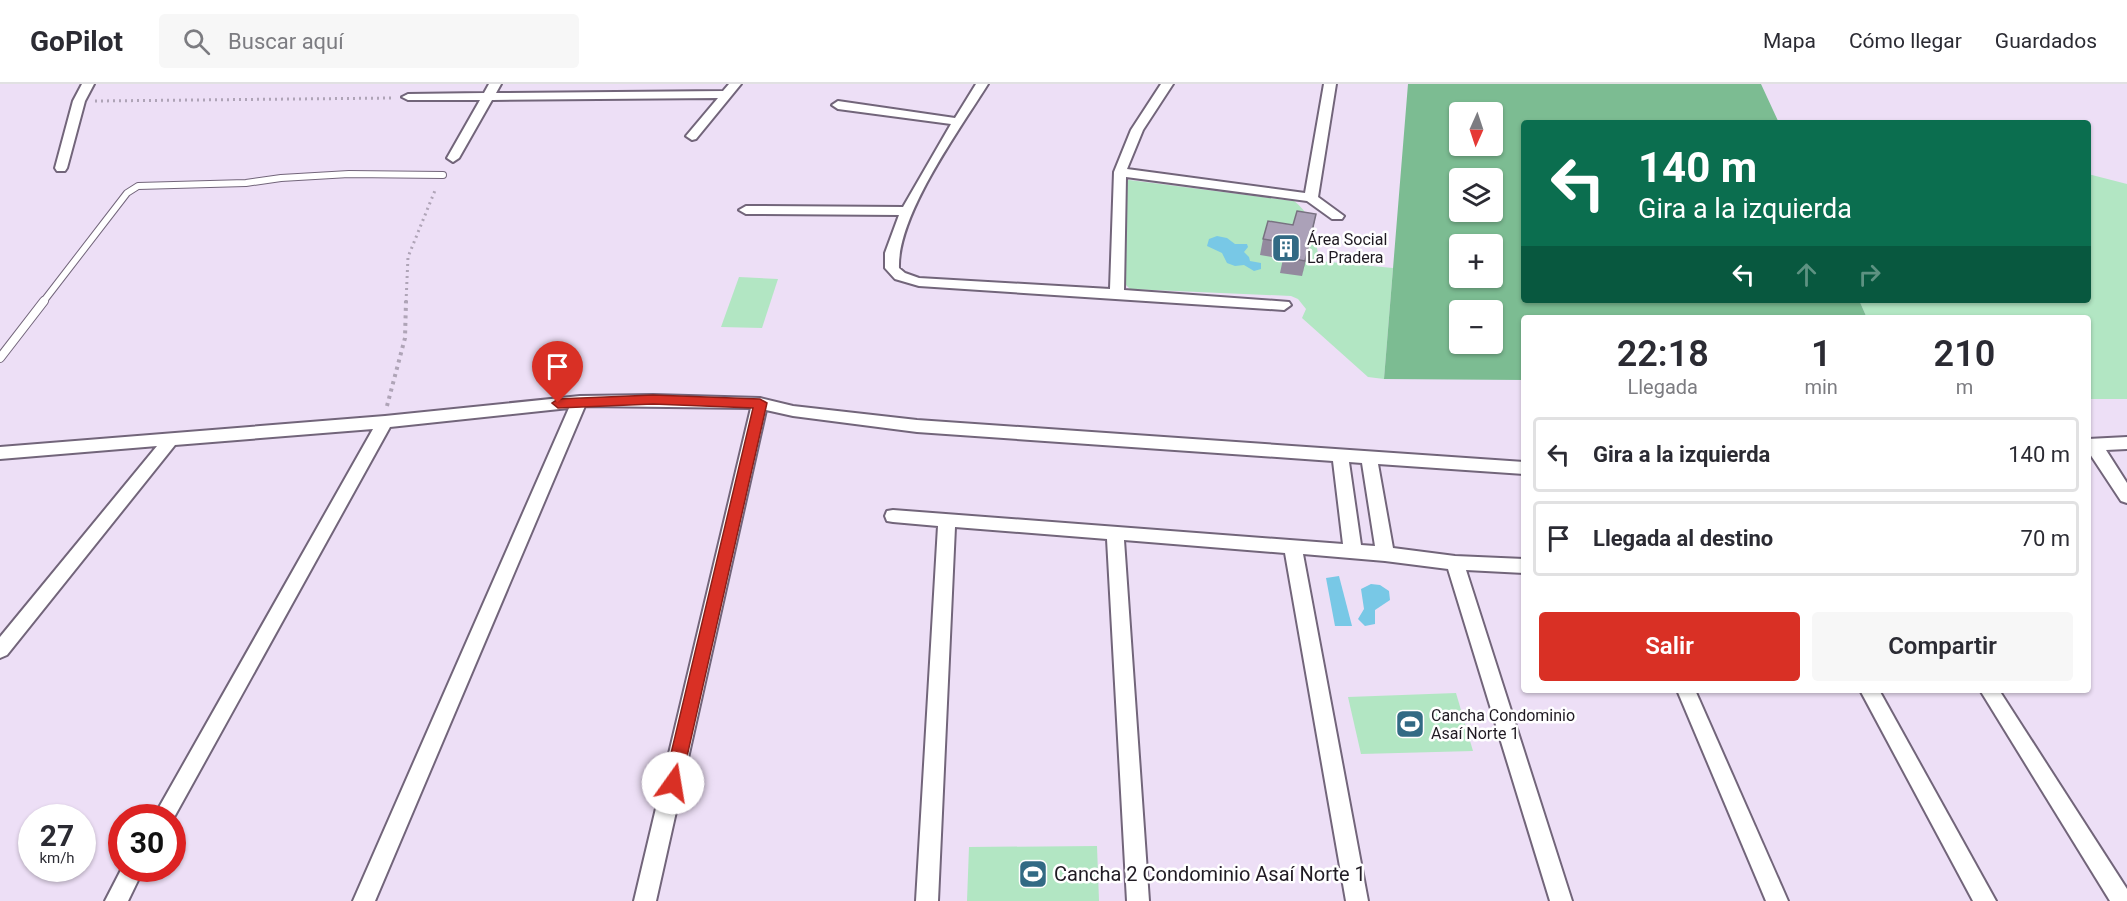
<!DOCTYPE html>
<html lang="es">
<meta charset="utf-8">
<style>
:root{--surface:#fff;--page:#f7f7f7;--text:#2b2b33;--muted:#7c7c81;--line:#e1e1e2;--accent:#d93025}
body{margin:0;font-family:Roboto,sans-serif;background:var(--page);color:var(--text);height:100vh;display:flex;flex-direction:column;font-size:22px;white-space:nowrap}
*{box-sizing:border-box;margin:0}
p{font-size:20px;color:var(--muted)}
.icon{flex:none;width:33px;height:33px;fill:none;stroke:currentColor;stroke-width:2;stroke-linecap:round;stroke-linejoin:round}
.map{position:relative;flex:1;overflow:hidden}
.drawer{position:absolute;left:1521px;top:231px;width:570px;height:378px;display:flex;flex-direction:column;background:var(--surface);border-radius:6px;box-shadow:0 2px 4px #0004}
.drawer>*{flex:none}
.hud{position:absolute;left:1521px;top:36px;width:570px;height:183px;border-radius:6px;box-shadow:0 2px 4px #0004;background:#0b6e4f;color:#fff;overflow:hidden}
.needle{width:39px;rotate:183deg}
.controls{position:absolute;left:1449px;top:18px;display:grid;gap:12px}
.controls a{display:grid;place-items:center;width:54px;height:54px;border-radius:6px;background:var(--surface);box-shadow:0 2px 4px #0004;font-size:30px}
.speed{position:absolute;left:18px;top:720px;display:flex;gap:12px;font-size:30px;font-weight:700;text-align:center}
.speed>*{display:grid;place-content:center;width:78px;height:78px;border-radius:50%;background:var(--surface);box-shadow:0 2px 4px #0004;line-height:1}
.speed small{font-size:15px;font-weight:400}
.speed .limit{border:9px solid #d22;background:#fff;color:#111}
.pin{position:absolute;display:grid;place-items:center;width:51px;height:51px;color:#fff;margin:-62px -26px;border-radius:50% 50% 50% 0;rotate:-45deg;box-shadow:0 0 6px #0007}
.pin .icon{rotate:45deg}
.me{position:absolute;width:66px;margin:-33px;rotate:13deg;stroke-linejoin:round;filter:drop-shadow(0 0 4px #0008)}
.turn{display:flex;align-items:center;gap:21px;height:126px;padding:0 18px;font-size:27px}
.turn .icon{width:78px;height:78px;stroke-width:2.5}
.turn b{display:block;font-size:42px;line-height:51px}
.lanes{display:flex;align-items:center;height:57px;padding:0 18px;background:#0003;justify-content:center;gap:30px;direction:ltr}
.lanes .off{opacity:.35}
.eta{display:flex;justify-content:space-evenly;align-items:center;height:102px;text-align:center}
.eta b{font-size:36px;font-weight:600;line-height:42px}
.action{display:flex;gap:12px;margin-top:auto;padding:12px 18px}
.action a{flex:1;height:69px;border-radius:6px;background:var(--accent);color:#fff;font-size:24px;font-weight:600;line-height:69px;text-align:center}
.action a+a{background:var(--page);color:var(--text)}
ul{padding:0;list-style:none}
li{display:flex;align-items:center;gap:18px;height:75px;margin:0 12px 9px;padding:0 6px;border:3px solid var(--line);border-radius:6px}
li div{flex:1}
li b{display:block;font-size:22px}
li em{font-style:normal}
header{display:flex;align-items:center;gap:36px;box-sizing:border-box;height:84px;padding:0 30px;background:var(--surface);border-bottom:2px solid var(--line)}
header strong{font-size:28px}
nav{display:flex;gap:33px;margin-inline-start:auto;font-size:21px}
.search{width:420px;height:54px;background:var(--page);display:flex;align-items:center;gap:15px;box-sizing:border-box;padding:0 21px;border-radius:6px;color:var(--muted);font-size:22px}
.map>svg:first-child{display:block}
.green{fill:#b2e6c3}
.forest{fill:#7cbc92;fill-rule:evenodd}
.water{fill:#78c8e6}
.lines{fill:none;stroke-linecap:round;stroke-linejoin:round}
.service-far1-casing{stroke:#72657a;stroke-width:8}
.service-casing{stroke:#72657a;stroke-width:10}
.minor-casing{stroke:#72657a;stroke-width:4}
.path-far1{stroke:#afa4b7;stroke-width:3;stroke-dasharray:2 4;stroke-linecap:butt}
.path{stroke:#afa4b7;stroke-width:4;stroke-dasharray:3 4.5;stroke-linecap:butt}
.service-far1{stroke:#fff;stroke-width:6}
.service{stroke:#fff;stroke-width:8}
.minor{fill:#fff;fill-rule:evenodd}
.wall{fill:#938a9e}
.shaded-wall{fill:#787181}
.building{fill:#aba1b8;stroke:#787181;stroke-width:1.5}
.route{fill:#d93025;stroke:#8d1f18;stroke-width:1.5}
.labels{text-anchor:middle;stroke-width:5;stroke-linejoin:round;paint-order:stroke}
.poi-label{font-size:16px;fill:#201b23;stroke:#fff;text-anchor:start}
.near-poi-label{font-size:20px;fill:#201b23;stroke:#fff;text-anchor:start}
</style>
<header>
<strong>GoPilot</strong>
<div class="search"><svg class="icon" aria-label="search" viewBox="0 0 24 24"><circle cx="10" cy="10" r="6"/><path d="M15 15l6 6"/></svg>Buscar aquí</div>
<nav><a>Mapa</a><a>Cómo llegar</a><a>Guardados</a></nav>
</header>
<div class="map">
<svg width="2127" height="817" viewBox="0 0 2127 817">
<rect width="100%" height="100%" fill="#eddff6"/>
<g class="green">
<path d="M2088 90 2127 100V315H2088V234H1867L1859 216H2088Z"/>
<path d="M1129 96 1294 117C1304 124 1306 132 1313 137L1319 177 1393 184 1384 295 1368 293 1302 234 1306 225 1298 215 1291 212 1130 205 1121 196V98Z"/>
<path d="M739 193 778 195 762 244 721 243Z"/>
<path d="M1456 609 1473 667 1361 670 1348 613Z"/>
<path d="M1097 762 1099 817H967L969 763Z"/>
</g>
<path class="forest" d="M1408 0H1761L1779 39H1524V216H1859L1867 234H1524V296L1384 295ZM1460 28H1492V62H1460ZM1460 94H1492V128H1460ZM1460 160H1492V194H1460ZM1460 226H1492V260H1460Z"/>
<g class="water">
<path d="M1217 152 1227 154 1235 160H1247L1248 163 1244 168 1249 173 1250 177 1261 179V185L1254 187 1244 181 1235 182 1227 179 1222 169 1207 162 1209 155Z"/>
<path d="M1339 492 1352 542H1335L1326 494Z"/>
<path d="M1371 500 1380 501 1389 507 1390 516 1375 526V540L1365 542 1358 535 1364 525 1361 505Z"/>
</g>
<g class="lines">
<g class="service-far1-casing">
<path id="service-far1" d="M43 218 127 109 138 102 246 99 281 94 349 90 443 91"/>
</g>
<g class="service-casing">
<path id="service" d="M0 274 44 217"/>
</g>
<g class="minor-casing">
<g id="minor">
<path d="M82 0H94L85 17 67 84 65 87H57L55 84 73 17Z"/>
<path d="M489 0H501L496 9 723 7 729 0H741L696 55 692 56 686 52 718 14 492 16 459 74 453 78 447 74 480 16H408L402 13 408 10 484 9Z"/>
<path d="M976 0H988C960 45 897 131 899 184L905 189 919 194 1110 205 1114 88 1131 46 1161 0H1173L1143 46 1127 85 1305 109 1324 0H1336L1318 113 1344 132 1342 135H1332L1307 117 1126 93 1124 206 1289 218 1291 221 1284 226 919 202 895 195 885 184V169L899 131 746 130 739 126 746 122 903 123 951 40 838 25 832 21 838 17 955 34Z"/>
<path d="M653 311 760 314 793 322 917 336 1524 378V390L1378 380 1393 464 1455 472 1524 475V489L1466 486 1572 817H1550L1448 485 1385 477 1303 470 1368 817H1346L1285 469 1124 456 1149 817H1127L1107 455 955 443 938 817H916L938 442 893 438 887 437 885 432 887 427 893 426 1343 460 1333 377 917 348 793 332 766 326 656 817H634L751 324 585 322 375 817H353L569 324 390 343 172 737V734H153L373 345 175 361 7 571 0 574V553L157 362 0 375V363L385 332 580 312ZM1349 378 1362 379 1375 462 1361 461Z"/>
<path d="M2127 353V365L2106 366 2127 399V419L2121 417 2088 367V355Z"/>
<path d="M1677 606H1695L1788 817H1766Z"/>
<path d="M1860 606H1879L1996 817H1973Z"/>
<path d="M1980 606H1999L2127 805V817H2110Z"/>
<path d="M122 784H144L128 817H105Z"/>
</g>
</g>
<g class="path-far1">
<path d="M95 17 394 14"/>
<path d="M406 218 408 173 436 104"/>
</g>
<path class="path" d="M387 322 405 254 406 217"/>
<use href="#service-far1" class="service-far1"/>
<use href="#service" class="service"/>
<use href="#minor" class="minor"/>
</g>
<path class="wall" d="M1316 130 1302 192 1280 189 1283 175 1260 171 1263 155Z"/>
<path class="shaded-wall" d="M1316 130 1313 145 1302 192 1305 177Z"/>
<path class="building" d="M1297 127 1316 130 1305 177 1283 173 1286 159 1263 155 1268 137 1293 141Z"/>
<path class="route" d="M653 311 760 315 767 319 681 699 679 704 673 706 667 704 664 699 753 324 653 320 558 324 552 319 558 315Z"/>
<defs>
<g id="building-square" transform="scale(1.5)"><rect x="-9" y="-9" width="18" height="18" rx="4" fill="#326a84" stroke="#fff"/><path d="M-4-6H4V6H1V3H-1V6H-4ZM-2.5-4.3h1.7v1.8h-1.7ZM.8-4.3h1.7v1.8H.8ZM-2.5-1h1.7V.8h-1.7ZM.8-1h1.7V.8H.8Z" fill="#fff"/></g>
<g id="stadium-square" transform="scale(1.5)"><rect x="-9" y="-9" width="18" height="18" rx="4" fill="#326a84" stroke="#fff"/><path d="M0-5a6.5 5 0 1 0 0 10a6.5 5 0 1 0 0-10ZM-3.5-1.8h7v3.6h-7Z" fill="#fff"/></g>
</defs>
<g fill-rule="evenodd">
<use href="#building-square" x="1286" y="164"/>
<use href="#stadium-square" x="1410" y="640"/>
<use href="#stadium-square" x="1033" y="790"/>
</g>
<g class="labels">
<g class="poi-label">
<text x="1307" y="161">Área Social<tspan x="1307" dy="18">La Pradera</tspan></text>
<text x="1431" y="637">Cancha Condominio<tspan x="1431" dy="18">Asaí Norte 1</tspan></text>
</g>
<g class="near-poi-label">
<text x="1054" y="797">Cancha 2 Condominio Asaí Norte 1</text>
</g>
</g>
</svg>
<div class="controls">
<a><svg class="needle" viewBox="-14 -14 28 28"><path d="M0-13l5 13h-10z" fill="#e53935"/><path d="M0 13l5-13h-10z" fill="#7c7c81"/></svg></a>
<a><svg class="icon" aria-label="layers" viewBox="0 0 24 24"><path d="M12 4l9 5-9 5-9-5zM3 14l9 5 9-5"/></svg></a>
<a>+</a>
<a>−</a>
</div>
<div class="speed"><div>27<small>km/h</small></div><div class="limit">30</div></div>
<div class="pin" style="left:558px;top:319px;background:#d93025"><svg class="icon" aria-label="arrive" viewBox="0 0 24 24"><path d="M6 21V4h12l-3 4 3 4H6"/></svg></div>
<svg class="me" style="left:673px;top:699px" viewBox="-20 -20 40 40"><circle r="19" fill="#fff"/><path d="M0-13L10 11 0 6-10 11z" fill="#d93025"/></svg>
<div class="hud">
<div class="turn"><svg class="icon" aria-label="left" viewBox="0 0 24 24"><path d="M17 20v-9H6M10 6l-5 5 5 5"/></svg><div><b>140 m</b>Gira a la izquierda</div></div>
<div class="lanes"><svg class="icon" aria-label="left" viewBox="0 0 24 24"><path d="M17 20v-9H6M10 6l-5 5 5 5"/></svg><svg class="icon off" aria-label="ahead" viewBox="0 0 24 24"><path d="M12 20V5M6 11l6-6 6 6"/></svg><svg class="icon off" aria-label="right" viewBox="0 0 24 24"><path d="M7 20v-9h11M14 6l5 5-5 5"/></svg></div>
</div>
<section class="drawer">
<div class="eta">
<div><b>22:18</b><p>Llegada</p></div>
<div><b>1</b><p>min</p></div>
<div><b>210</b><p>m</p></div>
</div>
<ul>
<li><svg class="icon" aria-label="left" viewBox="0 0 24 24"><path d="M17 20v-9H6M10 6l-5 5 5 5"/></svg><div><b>Gira a la izquierda</b></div><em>140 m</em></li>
<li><svg class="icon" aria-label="arrive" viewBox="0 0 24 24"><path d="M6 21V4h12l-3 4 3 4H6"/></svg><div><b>Llegada al destino</b></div><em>70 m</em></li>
</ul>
<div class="action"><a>Salir</a><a>Compartir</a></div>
</section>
</div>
